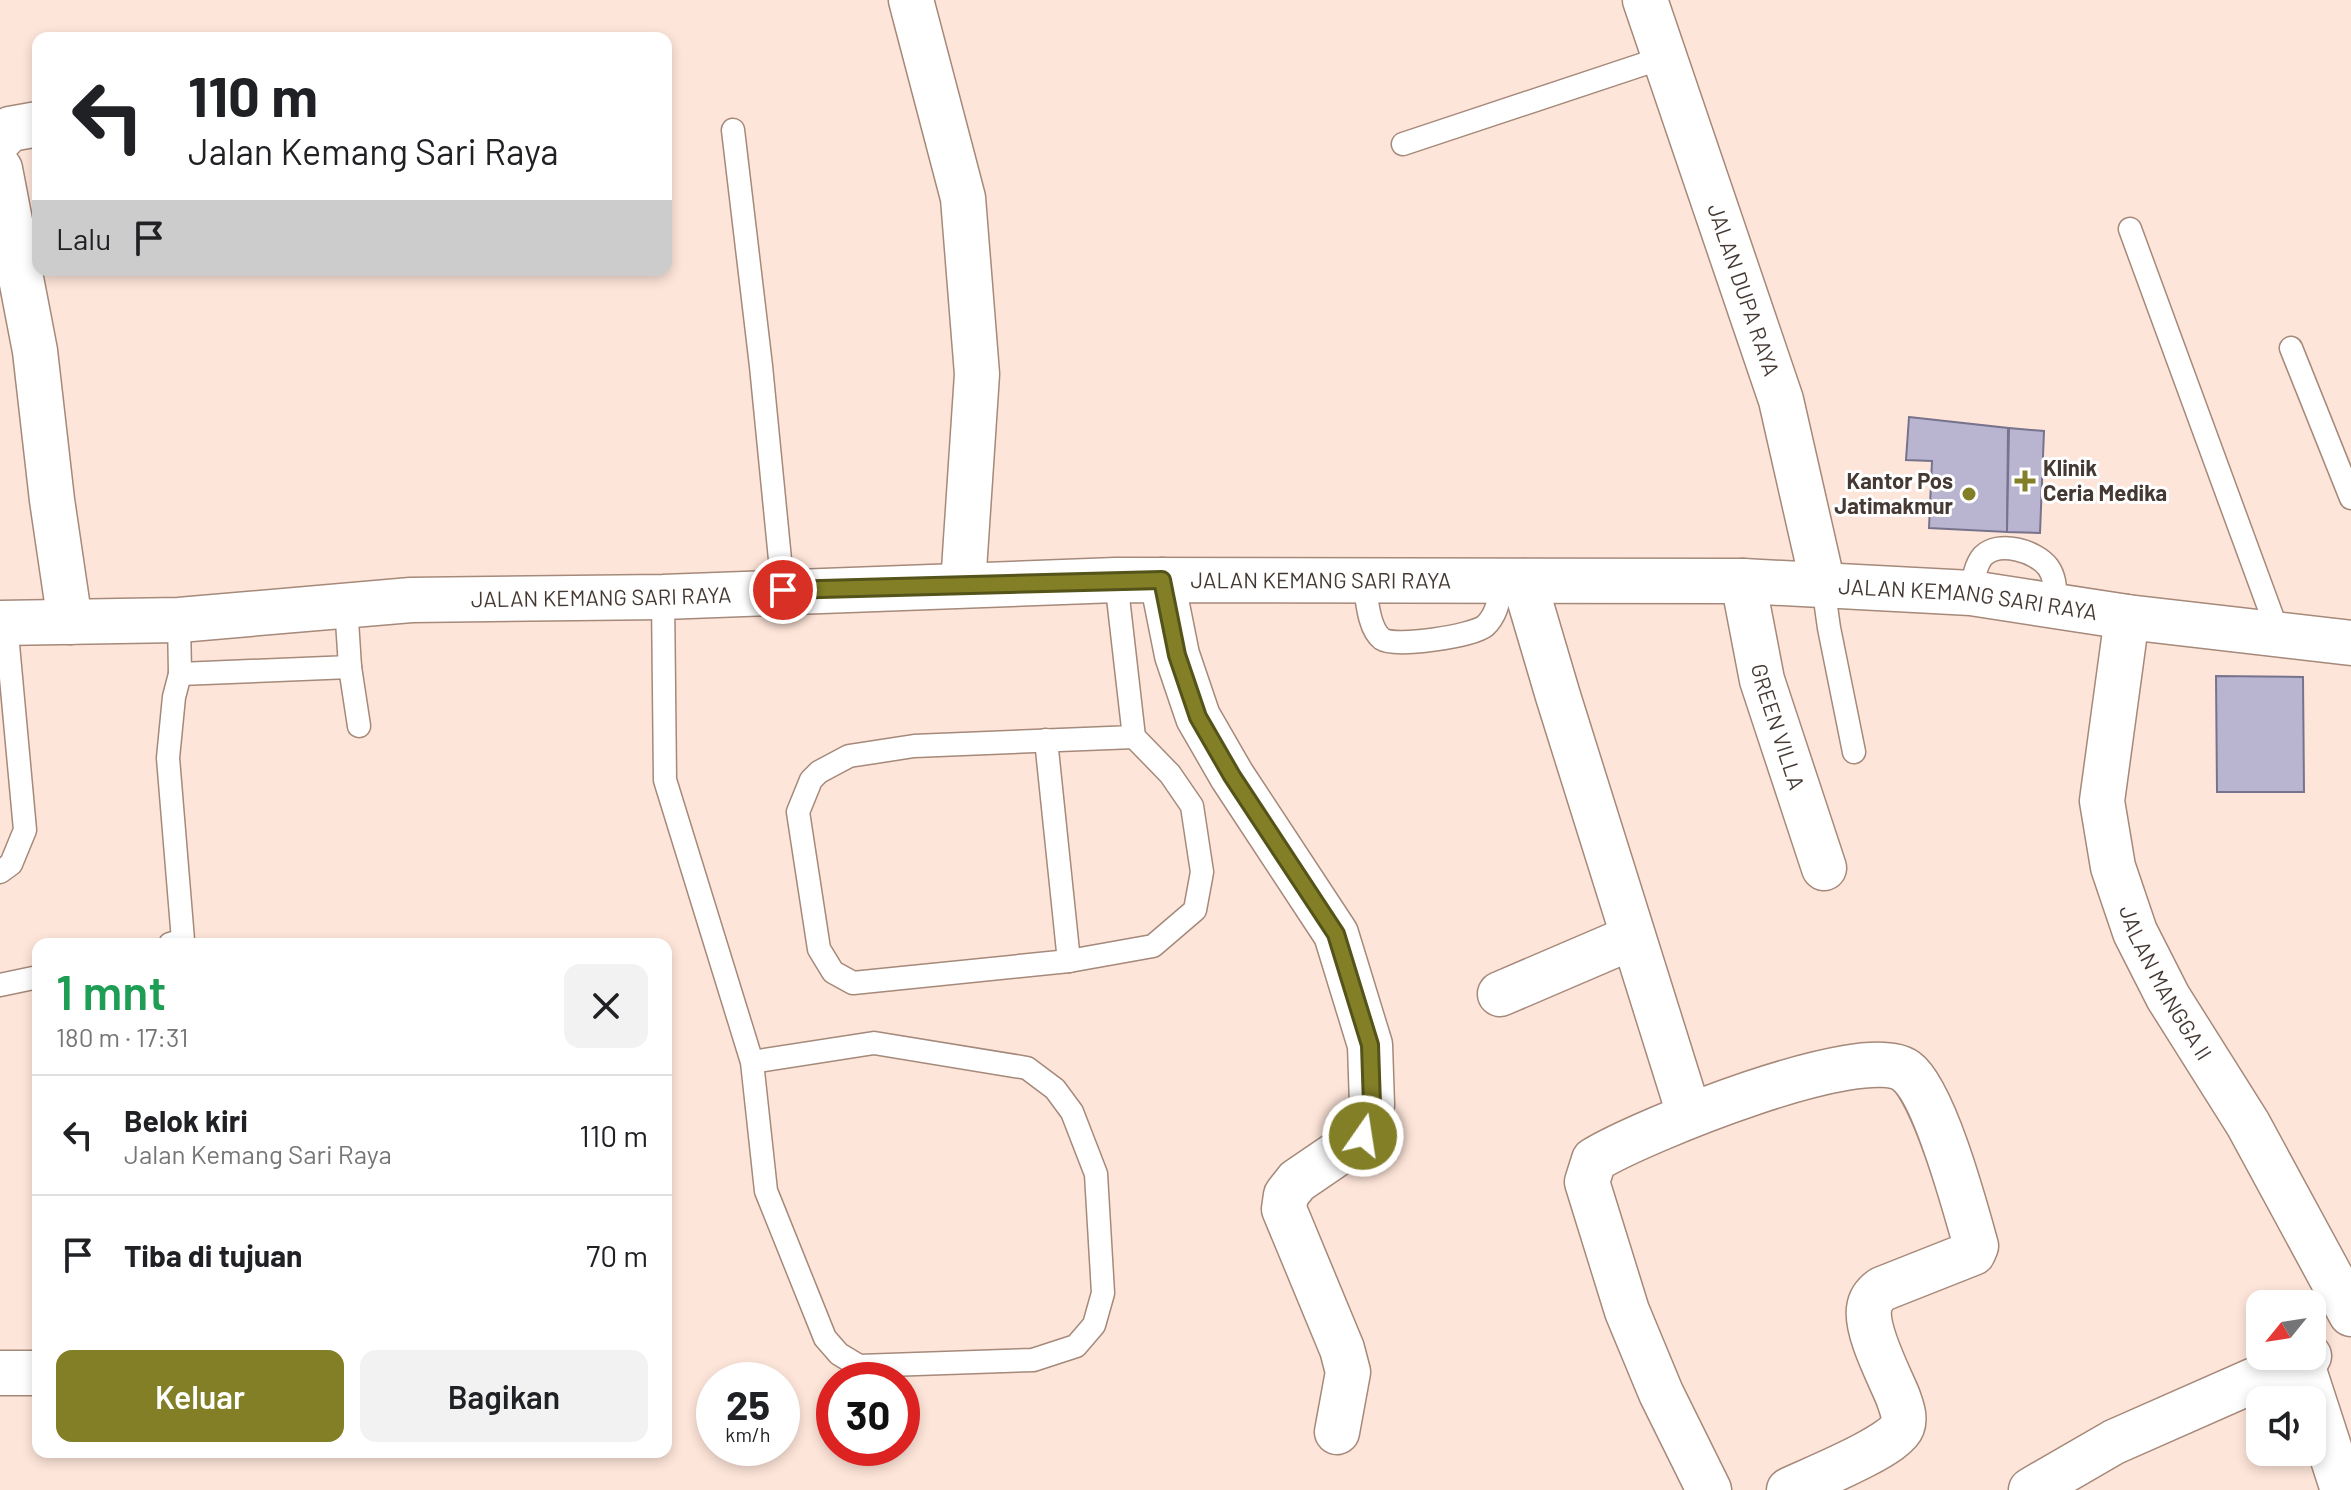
<!DOCTYPE html>
<html lang="id">
<meta charset="utf-8">
<style>
:root{--surface:#fff;--page:#f2f2f2;--text:#202124;--muted:#757577;--line:#e0e0e0;--accent:#827f27}
body{margin:0;font-family:Barlow,sans-serif;background:var(--page);color:var(--text);height:100vh;display:flex;flex-direction:column;font-size:30px;white-space:nowrap}
*{box-sizing:border-box;margin:0}
p{font-size:26px;color:var(--muted)}
.icon{flex:none;width:44px;height:44px;fill:none;stroke:currentColor;stroke-width:2;stroke-linecap:round;stroke-linejoin:round}
.map{position:relative;flex:1;overflow:hidden}
.drawer{position:absolute;left:32px;top:938px;width:640px;height:520px;display:flex;flex-direction:column;background:var(--surface);border-radius:16px;box-shadow:0 4px 12px #0003}
.drawer>*{flex:none}
.hud{position:absolute;left:32px;top:32px;width:640px;height:244px;border-radius:16px;box-shadow:0 4px 12px #0003;background:#fff;color:var(--text);overflow:hidden}
.needle{width:52px;rotate:240deg}
.fabs{position:absolute;left:2246px;top:1290px;display:grid;gap:16px}
.fabs a{display:grid;place-items:center;width:80px;height:80px;border-radius:16px;background:var(--surface);box-shadow:0 4px 12px #0003;font-size:40px}
.speed{position:absolute;left:696px;top:1362px;display:flex;gap:16px;font-size:40px;font-weight:700;text-align:center}
.speed>*{display:grid;place-content:center;width:104px;height:104px;border-radius:50%;background:var(--surface);box-shadow:0 4px 12px #0003;line-height:1}
.speed small{font-size:20px;font-weight:400}
.speed .limit{border:12px solid #d22;background:#fff;color:#111}
.pin{position:absolute;display:grid;place-items:center;width:68px;height:68px;color:#fff;margin:-34px;border:4px solid #fff;border-radius:50%;box-shadow:0 2px 8px #0007}
.me{position:absolute;width:88px;margin:-44px;rotate:13deg;stroke-linejoin:round;filter:drop-shadow(0 0 6px #0008)}
.turn{display:flex;align-items:center;gap:28px;height:168px;padding:0 24px;font-size:36px}
.turn .icon{width:104px;height:104px;stroke-width:2.5}
.turn b{display:block;font-size:56px;line-height:68px}
.then{display:flex;align-items:center;height:76px;padding:0 24px;background:#0003;gap:16px;font-size:30px}
.round{display:grid;place-items:center;flex:none;width:84px;height:84px;border-radius:16px;background:var(--page)}
.overview{display:flex;align-items:center;justify-content:space-between;height:136px;padding:0 24px}
h1{font-size:48px;font-weight:600;line-height:60px;color:#1e9e55}
.button{display:flex;gap:16px;margin-top:auto;padding:16px 24px}
.button a{flex:1;height:92px;border-radius:16px;background:var(--accent);color:#fff;font-size:32px;font-weight:600;line-height:92px;text-align:center}
.button a+a{background:var(--page);color:var(--text)}
ul{padding:0;list-style:none}
li{display:flex;align-items:center;gap:24px;height:120px;padding:0 24px;border-top:2px solid var(--line)}
li div{flex:1}
li b{display:block;font-size:30px}
li em{font-style:normal}
.map>svg:first-child{display:block}
.building{fill:#b9b4d0;stroke:#78738d;stroke-width:2}
.lines{fill:none;stroke-linecap:round;stroke-linejoin:round}
.service-casing{stroke:#a5897a;stroke-width:25}
.minor-casing{stroke:#a5897a;stroke-width:47}
.secondary-casing{stroke:#a5897a;stroke-width:47}
.service{stroke:#fff;stroke-width:22}
.minor{stroke:#fff;stroke-width:44}
.secondary{stroke:#fff;stroke-width:44}
.route-casing{stroke:#545319;stroke-width:20}
.route{stroke:#827f27;stroke-width:14}
.poi-dot{fill:#827f27;stroke:#fff;stroke-width:3}
.labels{text-anchor:middle;stroke-width:6;stroke-linejoin:round;paint-order:stroke}
.street-label{font-size:22px;fill:#453933;stroke:#fff}
.poi-label{font-size:22px;font-weight:bold;fill:#453933;stroke:#fff;text-anchor:start}
</style>
<div class="map">
<svg width="2351" height="1490" viewBox="0 0 2351 1490">
<rect width="100%" height="100%" fill="#fee5d9"/>
<g class="building">
<path d="M1909 417 2008 428 2007 532 1929 528 1932 461 1906 460Z"/>
<path d="M2009 428 2044 431 2040 533 2007 532Z"/>
<path d="M2216 676 2303 677 2304 792H2217Z"/>
</g>
<g class="lines">
<g class="service-casing">
<g id="service">
<path d="M733 130 761 366 783 590"/>
<path d="M1403 144 1665 57"/>
<path d="M2130 229 2279 635"/>
<path d="M2291 348 2351 498"/>
<path d="M1116 580 1134 737 1170 774 1192 806 1202 872 1195 910 1153 946 1069 961 853 983 833 972 819 949 798 812 811 780 819 772 849 756 914 746 1134 737"/>
<path d="M1364 581C1367 598 1368 628 1382 639 1395 648 1472 636 1485 626 1498 614 1499 597 1503 581"/>
<path d="M1823 585 1829 628 1854 752"/>
<path d="M1971 593C1973 581 1975 565 1983 556 1999 540 2036 551 2048 567 2056 578 2055 591 2056 604"/>
<path d="M663 597 665 780 752 1062 766 1191 825 1338 839 1354 859 1366 1033 1360 1076 1346 1094 1325 1103 1293 1096 1174 1072 1112 1055 1089 1027 1068 874 1043 752 1062"/>
<path d="M350 667 359 726"/>
<path d="M180 674 350 667 346 605"/>
<path d="M1046 740 1069 961"/>
<path d="M0 872 11 864 25 830 6 623"/>
<path d="M170 944 183 940 168 758 174 697 180 674 179 620"/>
<path d="M0 985 38 977"/>
</g>
</g>
<g class="minor-casing">
<g id="minor">
<path d="M911 0 963 198 977 374 963 585"/>
<path id="s1" d="M1645 0 1781 400 1823 585"/>
<path d="M0 139 10 129 38 124"/>
<path d="M0 169 35 351 52 500 70 622"/>
<path d="M1162 580 1177 655 1198 717 1232 776 1336 934 1370 1045 1372 1105 1363 1136 1297 1181 1286 1195 1284 1209 1342 1349 1348 1372 1337 1432"/>
<path d="M1524 581 1558 696 1689 1114"/>
<path id="s2" d="M1743 581 1762 680 1824 868"/>
<path id="s3" d="M2127 617 2102 801 2113 867 2135 932 2168 997 2248 1124 2351 1314"/>
<path d="M1500 994 1633 937"/>
<path d="M2301 1361 2343 1490"/>
<path d="M0 1373H38"/>
<path d="M1709 1490 1661 1393 1627 1311 1587 1182 1594 1160C1639 1132 1864 1040 1906 1071 1934 1091 1966 1210 1976 1246L1973 1253 1882 1289C1875 1294 1870 1300 1869 1309 1866 1332 1889 1375 1898 1397 1901 1406 1906 1417 1902 1427 1895 1446 1810 1480 1789 1490"/>
<path d="M2031 1490 2114 1442 2309 1356"/>
</g>
</g>
<g class="secondary-casing">
<g id="secondary">
<path id="s4" d="M0 623 179 620 411 600 663 597 1116 580 1743 581 1971 593 2127 617 2351 643"/>
</g>
</g>
<use href="#service" class="service"/>
<use href="#minor" class="minor"/>
<use href="#secondary" class="secondary"/>
</g>
<g class="lines">
<g class="route-casing">
<path id="route" d="M783 590 1162 580 1177 655 1198 717 1232 776 1336 934 1370 1045 1372 1105 1363 1136"/>
</g>
<use href="#route" class="route"/>
</g>
<g class="poi-dot">
<path d="M2021 469h8v8h8v8h-8v8h-8v-8h-8v-8h8z"/>
<circle cx="1969" cy="494" r="8"/>
</g>
<g class="labels">
<g class="street-label">
<text dy="8" stroke="none"><textPath href="#s1" startOffset="306">JALAN DUPA RAYA</textPath></text>
<text dy="8" stroke="none"><textPath href="#s4" startOffset="1322">JALAN KEMANG SARI RAYA</textPath></text>
<text dy="8" stroke="none"><textPath href="#s4" startOffset="602">JALAN KEMANG SARI RAYA</textPath></text>
<text dy="8" stroke="none"><textPath href="#s4" startOffset="1970">JALAN KEMANG SARI RAYA</textPath></text>
<text dy="8" stroke="none"><textPath href="#s2" startOffset="150">GREEN VILLA</textPath></text>
<text dy="8" stroke="none"><textPath href="#s3" startOffset="380">JALAN MANGGA II</textPath></text>
</g>
<g class="poi-label">
<text x="2043" y="476">Klinik<tspan x="2043" dy="25">Ceria Medika</tspan></text>
<text x="1953" y="489" text-anchor="end">Kantor Pos<tspan x="1953" dy="25">Jatimakmur</tspan></text>
</g>
</g>
</svg>
<div class="fabs">
<a><svg class="needle" viewBox="-14 -14 28 28"><path d="M0-13l5 13h-10z" fill="#e53935"/><path d="M0 13l5-13h-10z" fill="#757577"/></svg></a>
<a><svg class="icon" aria-label="sound" viewBox="0 0 24 24"><path d="M4 9h4l5-4v14l-5-4H4zM17 9q2 3 0 6"/></svg></a>
</div>
<div class="speed"><div>25<small>km/h</small></div><div class="limit">30</div></div>
<div class="pin" style="left:783px;top:590px;background:#d93025"><svg class="icon" aria-label="arrive" viewBox="0 0 24 24"><path d="M6 21V4h12l-3 4 3 4H6"/></svg></div>
<svg class="me" style="left:1363px;top:1136px" viewBox="-20 -20 40 40"><circle r="17" fill="#827f27" stroke="#fff" stroke-width="3"/><path d="M0-11L8 9 0 5-8 9z" fill="#fff"/></svg>
<div class="hud">
<div class="turn"><svg class="icon" aria-label="left" viewBox="0 0 24 24"><path d="M17 20v-9H6M10 6l-5 5 5 5"/></svg><div><b>110 m</b>Jalan Kemang Sari Raya</div></div>
<div class="then">Lalu<svg class="icon" aria-label="arrive" viewBox="0 0 24 24"><path d="M6 21V4h12l-3 4 3 4H6"/></svg></div>
</div>
<section class="drawer">
<div class="overview"><div><h1>1 mnt</h1><p>180 m · 17:31</p></div><a class="round"><svg class="icon" aria-label="close" viewBox="0 0 24 24"><path d="M6 6l12 12M18 6L6 18"/></svg></a></div>
<ul>
<li><svg class="icon" aria-label="left" viewBox="0 0 24 24"><path d="M17 20v-9H6M10 6l-5 5 5 5"/></svg><div><b>Belok kiri</b><p>Jalan Kemang Sari Raya</p></div><em>110 m</em></li>
<li><svg class="icon" aria-label="arrive" viewBox="0 0 24 24"><path d="M6 21V4h12l-3 4 3 4H6"/></svg><div><b>Tiba di tujuan</b></div><em>70 m</em></li>
</ul>
<div class="button"><a>Keluar</a><a>Bagikan</a></div>
</section>
</div>
